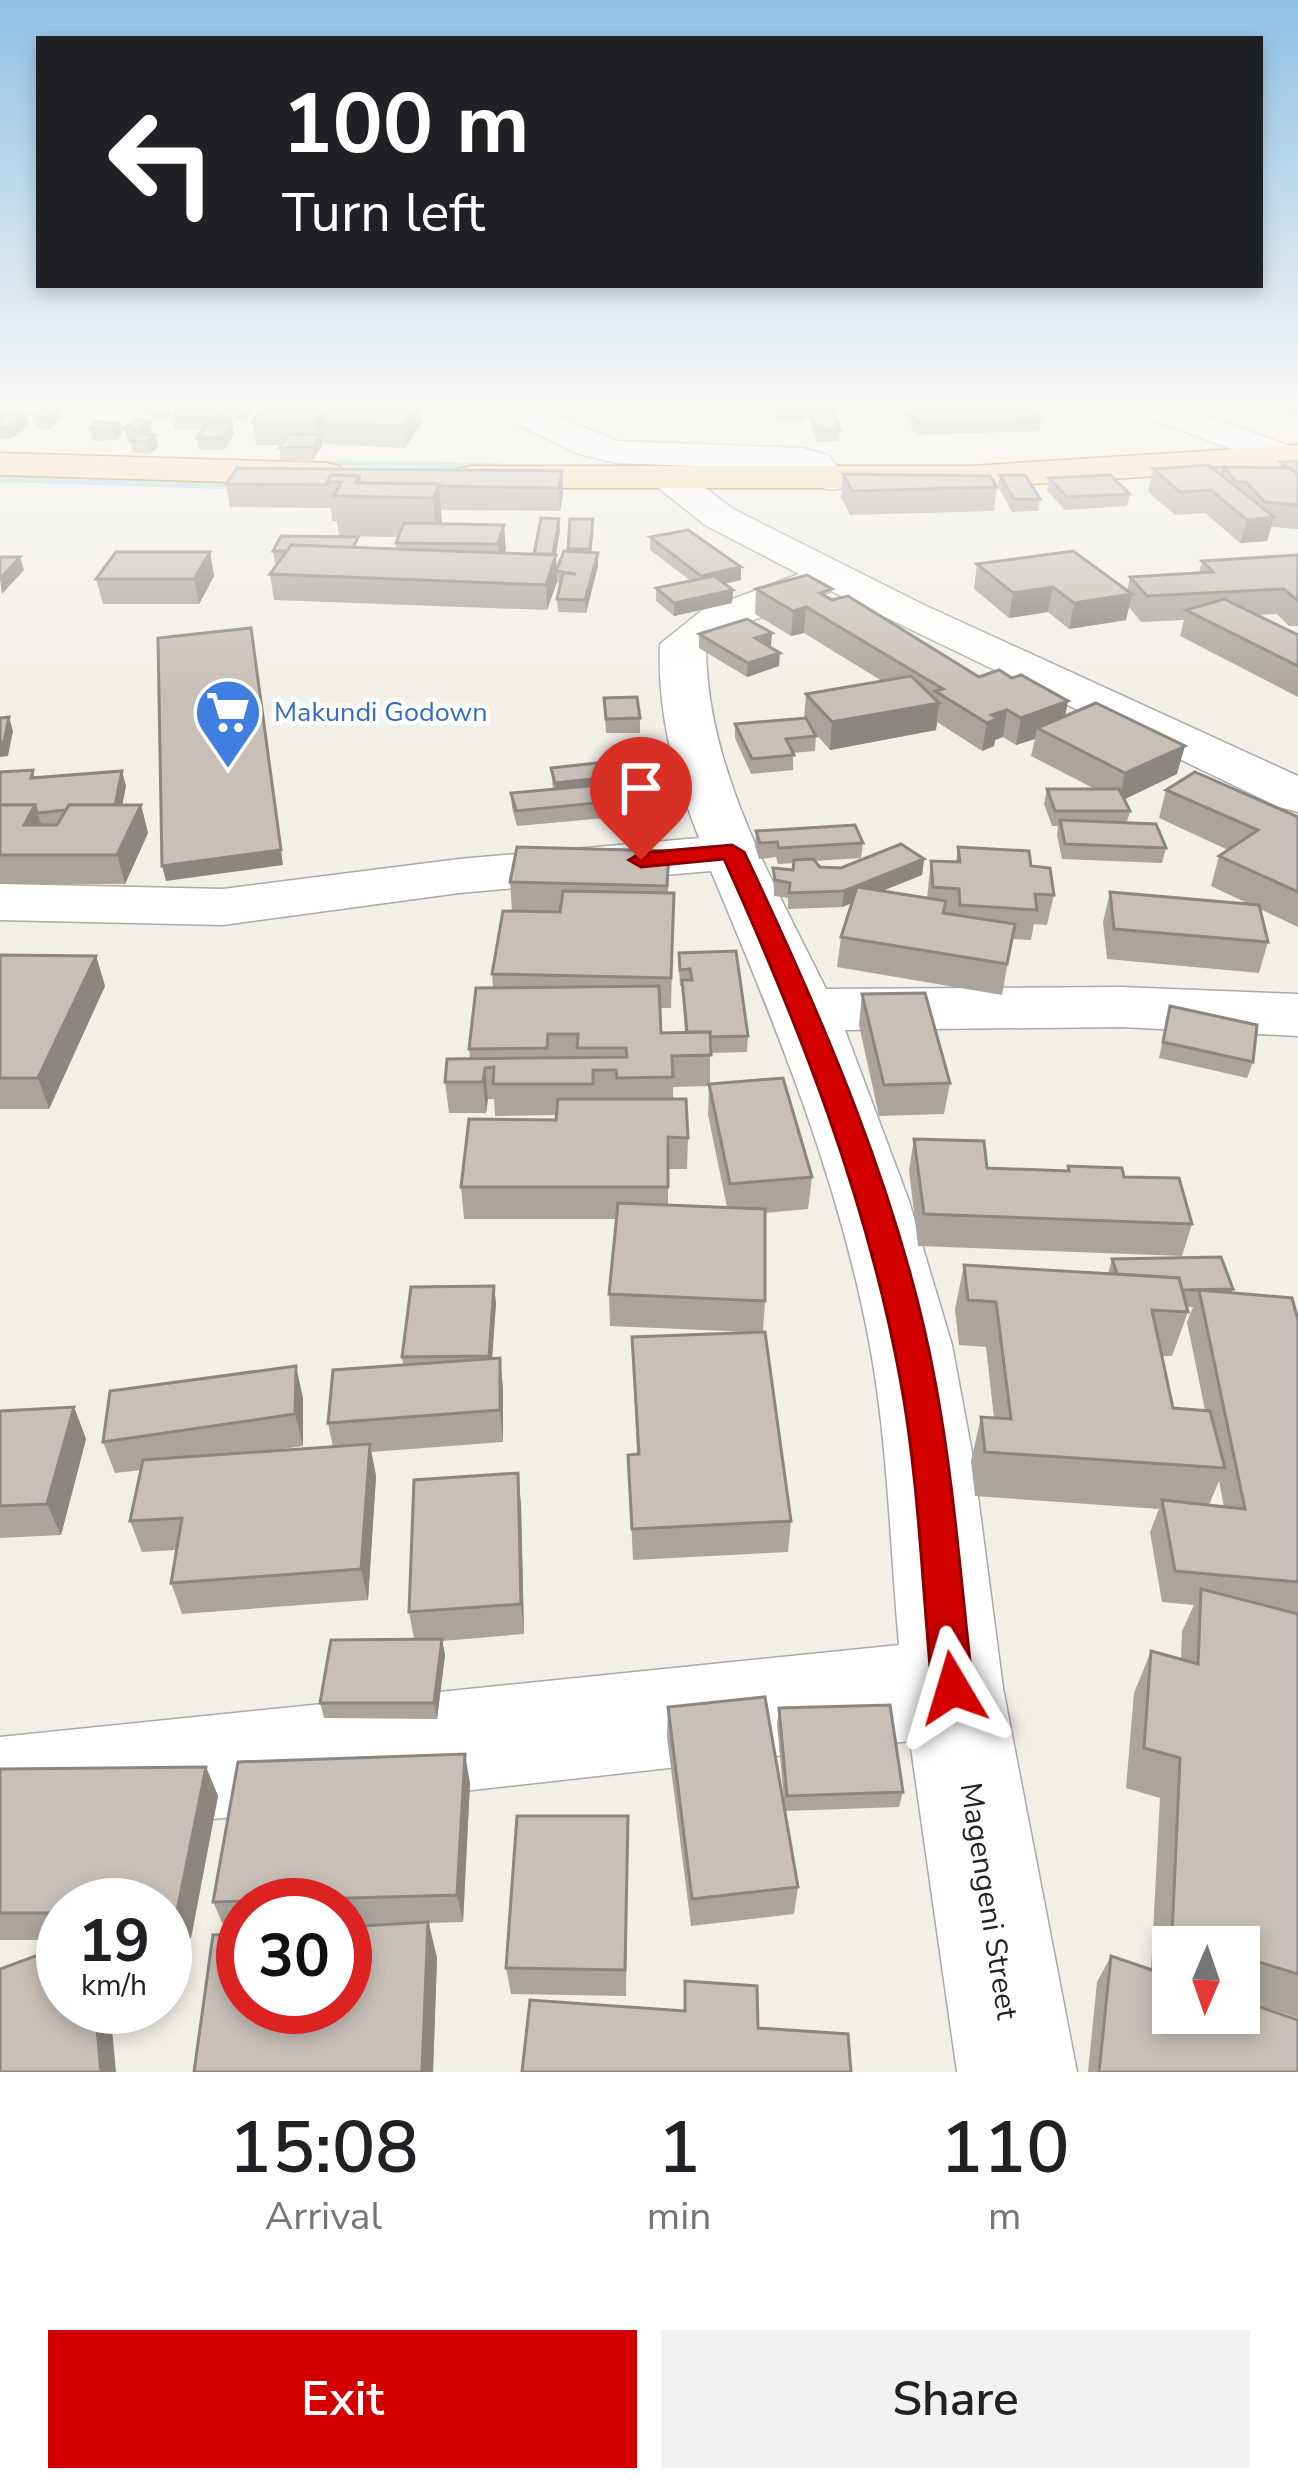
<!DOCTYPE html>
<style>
:root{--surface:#fff;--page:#f2f2f2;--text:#202124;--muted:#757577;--accent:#d40000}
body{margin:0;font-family:"Nunito Sans",sans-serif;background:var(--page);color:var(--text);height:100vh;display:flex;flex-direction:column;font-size:45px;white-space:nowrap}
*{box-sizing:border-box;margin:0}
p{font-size:39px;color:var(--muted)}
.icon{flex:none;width:66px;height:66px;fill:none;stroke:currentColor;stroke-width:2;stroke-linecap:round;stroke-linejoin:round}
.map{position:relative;height:2072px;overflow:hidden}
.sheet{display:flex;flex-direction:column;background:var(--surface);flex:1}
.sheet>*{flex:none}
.top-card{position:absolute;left:36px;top:36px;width:1227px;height:252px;border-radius:0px;box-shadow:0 6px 18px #0003;background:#202124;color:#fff;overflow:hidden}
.needle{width:78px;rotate:182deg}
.buttons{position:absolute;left:1152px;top:1926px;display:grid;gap:24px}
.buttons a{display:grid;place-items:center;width:108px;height:108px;border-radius:0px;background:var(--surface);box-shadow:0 6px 18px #0003;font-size:60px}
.speed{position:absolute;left:36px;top:1878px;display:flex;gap:24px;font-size:60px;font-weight:700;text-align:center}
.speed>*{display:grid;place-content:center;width:156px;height:156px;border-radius:50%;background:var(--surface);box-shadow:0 6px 18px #0003;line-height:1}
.speed small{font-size:30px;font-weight:400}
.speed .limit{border:18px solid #d22;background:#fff;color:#111}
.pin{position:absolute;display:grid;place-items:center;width:102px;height:102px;color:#fff;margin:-123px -51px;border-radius:50% 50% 50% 0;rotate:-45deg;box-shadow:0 0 12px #0007}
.pin .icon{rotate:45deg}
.me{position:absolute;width:132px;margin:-66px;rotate:353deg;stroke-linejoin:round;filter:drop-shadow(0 0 9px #0008)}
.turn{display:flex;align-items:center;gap:42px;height:252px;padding:0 48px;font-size:54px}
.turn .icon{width:156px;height:156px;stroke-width:2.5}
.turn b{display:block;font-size:84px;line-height:102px}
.eta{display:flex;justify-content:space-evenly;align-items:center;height:204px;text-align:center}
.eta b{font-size:72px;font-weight:600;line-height:84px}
.primary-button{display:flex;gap:24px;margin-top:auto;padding:24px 48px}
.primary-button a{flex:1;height:138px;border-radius:0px;background:var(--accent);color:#fff;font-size:48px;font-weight:600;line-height:138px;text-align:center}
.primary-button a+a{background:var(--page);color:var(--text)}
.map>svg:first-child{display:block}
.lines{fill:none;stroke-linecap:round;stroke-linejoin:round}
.stream{fill:#aad3df;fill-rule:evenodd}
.minor-casing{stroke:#a9a9a9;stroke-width:3}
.major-casing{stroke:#a06b00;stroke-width:3}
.minor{fill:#fff;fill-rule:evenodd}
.major{fill:#fcd6a4;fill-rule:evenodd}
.wall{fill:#aba49e;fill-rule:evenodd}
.shaded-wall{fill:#8b8681}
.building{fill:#c7bfb8;stroke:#8b8681;stroke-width:3}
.route{fill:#d40000;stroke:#8a0000;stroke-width:3}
.labels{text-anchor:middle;stroke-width:9;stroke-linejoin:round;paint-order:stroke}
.far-shop-label{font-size:27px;fill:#366cbe;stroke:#fff;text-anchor:start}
.street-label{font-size:30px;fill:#222;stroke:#fff}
</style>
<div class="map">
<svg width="1298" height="2072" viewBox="0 0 1298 2072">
<rect width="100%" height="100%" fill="#f2efe9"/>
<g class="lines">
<g class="stream">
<path d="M303 460 499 463 505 466 499 469 299 465V461Z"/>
<path d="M0 474 253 482 259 486 253 490 0 482Z"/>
</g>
<g class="minor-casing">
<g id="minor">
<path d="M489 406H534L617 441 803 448 829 456 848 480 842 488C817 494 817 480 798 470L617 463 579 454 494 413Z"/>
<path d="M1130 406H1179L1298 449V465H1274L1135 413Z"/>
<path d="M669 467 682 470 733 509 922 604 1298 776V812L1279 807 831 591 751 621 706 648C707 770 774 883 826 989L1121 987 1298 994V1036L1121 1027 845 1030 909 1201 952 1345 973 1458 1003 1688 1077 2072H957L910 1741 0 1843V1737L899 1645C890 1545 888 1444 870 1346 839 1179 776 1026 711 871L459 893 223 925 0 920V884L223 889 459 859 699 838C674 774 657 713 660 644L701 611 799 574 705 525 656 486 650 478 656 470Z"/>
</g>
</g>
<g class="major-casing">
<g id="major">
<path d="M1298 445V467L971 488H471L458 485 452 477 458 469 471 466H971Z"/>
<path d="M0 453 326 463 339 466 344 474 339 482 326 485 0 475Z"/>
</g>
</g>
<use href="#minor" class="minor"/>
<use href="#major" class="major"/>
</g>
<g class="wall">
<path d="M143 406H169L171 416 153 419 144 410Z"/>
<path d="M201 406H254L245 421H222L221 423H232L234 434 224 450H199L197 438 203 429H174L172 418 201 410Z"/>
<path d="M774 406H805V421H777Z"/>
<path d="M807 406H831L840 430 839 441 817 442 809 421Z"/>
<path d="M898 406H1029L1041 420 1039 431 916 435Z"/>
<path d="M1192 406H1281L1202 409Z"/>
<path d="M1283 406H1298V414H1291Z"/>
<path d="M0 413 26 415 29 426 10 439 0 438Z"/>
<path d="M35 418H61L49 430 38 429Z"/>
<path d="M150 421 152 432 148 435H155L158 447 149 454 132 452 131 440 127 439 124 428Z"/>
<path d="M119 423 122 434 116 440 93 441 90 429Z"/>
<path d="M252 423H422L405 448 323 444 322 438V446L313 460H281L279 448 282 445H256Z"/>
<path d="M1298 461V529L1271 527 1267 541 1240 543 1205 513 1175 515 1148 492 1153 469 1280 468 1281 462Z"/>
<path d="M562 471 563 494 560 511 441 510 442 524 504 525V553L534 554 559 519 560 531 556 555 557 569 568 551 570 519 594 532 591 552 598 553V566L586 613 558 612 557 599 560 584 557 582 547 610 274 600 270 574 278 564H275L273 551 360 548 396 549V543L398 537 339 536 337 521H332L331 508 230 507 226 484Z"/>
<path d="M843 474 997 487 994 511 850 515 841 497Z"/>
<path d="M1000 475 1040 499 1038 511 1012 512 998 487Z"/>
<path d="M1049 478 1130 494 1127 506 1065 510 1047 491Z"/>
<path d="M650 537 741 580 724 584 733 590 732 603 674 616 656 601V588L691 581 650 550Z"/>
<path d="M210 552 214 576 199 604H103L96 579Z"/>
<path d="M1298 555V626H1289L1277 614 1257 615 1298 635V697L1180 636 1184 620 1141 622 1129 607 1126 620 1069 629 1048 612 1009 618 974 589 977 564 1127 591 1130 577 1199 573 1202 561Z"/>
<path d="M756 589 831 600 979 677 1065 716 1177 774 1124 799 1130 811 1127 822 1166 848 1162 863 1062 859 1057 835 1058 826H1052L1044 804 1047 789H1095L1031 756 1035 739 1016 745 1003 737 995 740 994 746 982 751 937 722 936 730 830 750 814 732 816 736 815 751 793 753V770L751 774 735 738V724L804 718 806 694 882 681 804 633 791 636 755 614Z"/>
<path d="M699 634 771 646 779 666 747 677 699 648Z"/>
<path d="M604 698 640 718V733H606Z"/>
<path d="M551 768 611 777 612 792 603 793 606 802V818L517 826 512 808 511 793 553 789Z"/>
<path d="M33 770 35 778 126 786 122 805H141L148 833 125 884H0V772Z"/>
<path d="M1166 790 1298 817V927L1260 909 1268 942 1259 973 1107 959 1103 922 1110 892 1249 904 1211 886 1219 856 1228 850 1159 818Z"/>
<path d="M756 831 863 843 861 858 815 861 820 867 841 868 924 859 922 875 882 891 927 898 931 861 956 862 958 847 1031 866 1054 895 1047 925 1034 924 1031 940 1012 939 1002 995 837 967 841 937 852 903 842 907 788 909V898L774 896 773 868 793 870 794 863 778 864 776 857 759 859 755 846Z"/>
<path d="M669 851 668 893H674L671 1008H660L661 1033 685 1032 682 986H680L679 969V953L748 1036 747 1052 710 1053V1084L812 1177 808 1209 765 1213V1301L763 1332 791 1521 788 1552 633 1560 628 1455 637 1454 632 1337 751 1332 610 1326 609 1294 616 1219H464L461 1187 556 1120V1115L495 1116 494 1099H488L486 1113H449L445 1082 470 1059 469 1049 493 988 492 974 512 911 510 882ZM709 1086 708 1115 727 1207 668 1205V1169H687L688 1138 673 1099V1087Z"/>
<path d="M0 955 96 956 105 986 49 1109H0Z"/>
<path d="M862 994 950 1083 944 1114 879 1116 859 1025Z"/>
<path d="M1170 1006 1253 1062 1247 1078 1159 1058Z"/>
<path d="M914 1139 987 1168 1067 1171 1068 1166 1124 1177 1192 1224 1182 1256 918 1246 909 1170Z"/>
<path d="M1112 1259 1233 1289 1232 1293 1298 1320V2018L1239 1999V1947H1173V2013L1298 2072H1088L1097 1982 1111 1956 1151 1970 1160 1798 1126 1788 1134 1693 1151 1651 1181 1659 1182 1631 1194 1605 1162 1602 1150 1532 1159 1509 975 1496 971 1461 981 1417 994 1418 986 1347 959 1345 955 1309 964 1265 1108 1274ZM1187 1307H1193L1187 1322 1205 1410 1173 1408 1162 1356H1172L1188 1312ZM1219 1481 1224 1507 1209 1505Z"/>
<path d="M496 1303 492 1358H500L503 1390V1442L371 1452 376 1476 368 1600 182 1614 171 1583 176 1550 142 1552 130 1521 141 1470 115 1473 103 1442 303 1398V1446L261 1452 333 1447 328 1423 403 1365 402 1357Z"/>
<path d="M74 1407 86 1439 61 1535 0 1538V1411Z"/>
<path d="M521 1504 524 1634 442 1641 445 1655 437 1719 324 1718 320 1703 414 1639 409 1612Z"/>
<path d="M668 1707 798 1887 794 1914 691 1926 667 1737Z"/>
<path d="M779 1708 903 1792 899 1807 785 1811 777 1724Z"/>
<path d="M206 1767 218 1796 191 1938 165 1939V1905H63V1940H0V1769Z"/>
<path d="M470 1783 463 1922 429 1923 437 1958 433 2072H194L395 1924 345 1925V1905H243V1929H225L213 1902Z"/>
<path d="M628 1816 626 1996 511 1994 506 1968Z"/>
</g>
<g class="shaded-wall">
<path d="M160 406H169L171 416 153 419 151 408Z"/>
<path d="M215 406H225L220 410 222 422 215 430 213 418 215 416Z"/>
<path d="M245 406H254L245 421 243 410Z"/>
<path d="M325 406H339L320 423 322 446 313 460 312 448 318 439 315 423Z"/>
<path d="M417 406H420L422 423 405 448 402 426Z"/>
<path d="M58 407 61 418 49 430 46 418Z"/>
<path d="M26 415 29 426 10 439 7 428Z"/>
<path d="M150 421 152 432 139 441 137 429Z"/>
<path d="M119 423 122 434 116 440 113 429Z"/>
<path d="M232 423 234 434 224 450 222 438Z"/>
<path d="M155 435 158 447 149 454 147 442Z"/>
<path d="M562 471 563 494 560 511 559 488Z"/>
<path d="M439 484 442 523 436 538 433 498Z"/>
<path d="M1274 517 1267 541 1240 543 1247 520Z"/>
<path d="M559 519 560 531 555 559 556 555 557 582 547 610 546 585Z"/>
<path d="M504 525 506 549 500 569 498 544Z"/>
<path d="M210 552 214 576 199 604 194 579Z"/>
<path d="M598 553V566L586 613 585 600Z"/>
<path d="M20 557 24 570 2 594 0 579Z"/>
<path d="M741 567V580L701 589V576Z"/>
<path d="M1053 587 1048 612 1009 618 1013 593Z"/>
<path d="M733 590 732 603 674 616V603Z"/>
<path d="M1132 594 1126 620 1069 629 1074 603Z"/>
<path d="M806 607 804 633 791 636 793 611Z"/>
<path d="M251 628 283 865 166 881 162 866Z"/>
<path d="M772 633 771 646 754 652 755 638Z"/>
<path d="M780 653 779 666 747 677 748 663Z"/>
<path d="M1068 701 1063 728H1037L1035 739 1016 745 1021 718Z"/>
<path d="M939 703 936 730 830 750 832 722Z"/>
<path d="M1007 710 1003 737 995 740 994 746 982 751 987 723 992 715Z"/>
<path d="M9 717 13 731 8 756 0 757V742Z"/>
<path d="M1185 746 1177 774 1119 802 1125 773Z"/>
<path d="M122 771 126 786 119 821 115 806Z"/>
<path d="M611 777 612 792 556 798 555 783Z"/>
<path d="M35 805 44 833 24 825Z"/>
<path d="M141 805 148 833 125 884 117 855Z"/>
<path d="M924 859 922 875 842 907 844 891Z"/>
<path d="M96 956 105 986 49 1109 38 1078Z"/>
<path d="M485 1068 488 1099 486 1113 483 1082Z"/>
<path d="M494 1286 496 1303 491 1373 489 1356Z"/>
<path d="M500 1358 503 1390V1442L500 1410Z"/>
<path d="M296 1366 303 1398V1446L295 1414Z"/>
<path d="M74 1407 86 1439 61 1535 47 1504Z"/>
<path d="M370 1444 376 1476 368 1600 361 1569Z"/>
<path d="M518 1473 521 1504 524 1634 521 1604Z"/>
<path d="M442 1639 445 1655 437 1719 434 1703Z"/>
<path d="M465 1754 470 1783 463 1922 457 1895Z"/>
<path d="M206 1767 218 1796 191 1938 177 1911Z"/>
<path d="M428 1922 437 1958 433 2072H422Z"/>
<path d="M95 2007H110L116 2072H101Z"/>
</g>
<g class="building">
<path d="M219 406H245L243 410H216Z"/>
<path d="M263 406H325L315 423H252Z"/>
<path d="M334 406H417L402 426 320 423Z"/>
<path d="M777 406H805L806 409 778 410Z"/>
<path d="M812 406H831L840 430H818L809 410H814Z"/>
<path d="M906 406H1029L1041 420 917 423Z"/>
<path d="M47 407H58L46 418H35Z"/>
<path d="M179 410H220L213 418H172Z"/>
<path d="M0 413 26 415 7 428 0 427Z"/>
<path d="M138 420 150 421 137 429 124 428Z"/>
<path d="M96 422 119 423 113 429H90Z"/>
<path d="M208 423H232L222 438H197Z"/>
<path d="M138 434 155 435 147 442 130 441Z"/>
<path d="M289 434 320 435 312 448H279Z"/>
<path d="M1298 461V476L1281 462Z"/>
<path d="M1209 465 1274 517 1247 520 1211 490 1180 492 1153 469Z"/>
<path d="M1224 467 1291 468 1298 476V505L1265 502 1246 482H1236Z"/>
<path d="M1224 467 1222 476 1211 468Z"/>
<path d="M237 468 562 471 559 488 438 486 439 484 360 483 359 476 331 475 328 485 226 484Z"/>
<path d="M843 474 990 476 997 487 852 491Z"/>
<path d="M331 475 359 476 355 483 439 484 433 498 333 496 342 482H327Z"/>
<path d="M1000 475H1025L1040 499H1014Z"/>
<path d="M1110 475 1130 494 1067 497 1049 478Z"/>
<path d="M541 518 559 519 553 554H534Z"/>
<path d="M570 519H593L590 549H568Z"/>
<path d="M404 523 504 525 498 544 396 543Z"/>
<path d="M688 530 741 567 701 576 650 537Z"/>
<path d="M281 536 358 537 353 548 291 545 287 551H273Z"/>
<path d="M291 545 556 555 546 585 270 574Z"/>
<path d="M564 551 598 553 585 600 557 599 563 573 576 574 556 571Z"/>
<path d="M1073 551 1132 594 1074 603 1053 587 1013 593 977 564Z"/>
<path d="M116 552H210L194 579H96Z"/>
<path d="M1298 555V601L1284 589 1147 596 1130 577 1213 572 1202 561Z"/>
<path d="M0 557H20L0 579Z"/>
<path d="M807 575 832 589 820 593 832 600 848 596 979 677 999 670 1012 678 1021 675 1068 701 1021 718 1007 710 992 715 999 718 987 723 935 691 943 689 806 607 793 611 756 589Z"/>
<path d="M714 576 733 590 674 603 656 588Z"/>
<path d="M1224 599 1298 635V666L1186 610Z"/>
<path d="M747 619 772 633 755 638 780 653 748 663 699 634Z"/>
<path d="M251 628 281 850 162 866 158 638Z"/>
<path d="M911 676 939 703 832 722 806 694Z"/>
<path d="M637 697 640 718 606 719 604 698Z"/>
<path d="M1096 703 1185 746 1125 773 1037 728Z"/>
<path d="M9 717 4 742H0V718Z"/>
<path d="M806 718 816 736 786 739 794 755 752 759 735 724Z"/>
<path d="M606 762 611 777 555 783 551 768Z"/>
<path d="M33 770 31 778 122 771 115 805H69L66 810 37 813 35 805H0V772Z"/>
<path d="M1195 772 1298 817V892L1219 856 1258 830 1166 790Z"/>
<path d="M600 785 606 802 516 811 511 793Z"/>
<path d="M1047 789H1119L1130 811H1055Z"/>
<path d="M0 805H35L24 825H57L69 805H141L117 855H0Z"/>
<path d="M1060 820 1156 824 1166 848 1065 844Z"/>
<path d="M855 825 863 843 779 848 777 842 760 843 756 831Z"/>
<path d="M901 844 924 859 844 891 789 893 790 883 775 880 773 868 793 870 794 860 813 859 820 867 841 868Z"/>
<path d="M517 847 669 851 667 886 510 882Z"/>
<path d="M958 847 1029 851 1031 866 1050 868 1054 895 1035 894 1037 910 960 905 959 889 933 887 931 861 960 862Z"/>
<path d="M857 887 946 901 943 913 1015 924 1007 964 841 937Z"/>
<path d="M563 891 674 893 671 978 492 974 503 911 560 912Z"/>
<path d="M1110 892 1259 905 1268 942 1114 929Z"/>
<path d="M736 951 748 1036 710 1037V1032H687L682 980H692L690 969 680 970 679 953Z"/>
<path d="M0 955 96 956 38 1078H0Z"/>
<path d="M659 986 661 1033 710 1032 711 1055 672 1056 673 1077 617 1078 616 1070H593V1084H493L494 1067 485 1068 483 1082H445L447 1059 627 1057 626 1048H577L578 1034H548L547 1048 469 1049 476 988Z"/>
<path d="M925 993 950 1083 884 1085 862 994Z"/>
<path d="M1170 1006 1257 1025 1253 1062 1163 1042Z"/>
<path d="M783 1078 812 1177 730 1184 709 1084Z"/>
<path d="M558 1099H686L688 1138 668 1137V1187H461L469 1119 556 1120Z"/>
<path d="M914 1139 984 1141 987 1168 1069 1171 1068 1166 1122 1168 1124 1177 1179 1178 1192 1224 924 1214Z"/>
<path d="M618 1203 765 1209V1301L609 1294Z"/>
<path d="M1221 1257 1233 1289 1182 1290 1179 1278 1117 1274 1112 1259Z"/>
<path d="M964 1265 1179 1278 1188 1312 1152 1310 1173 1408 1210 1411 1225 1468 985 1452 981 1417 1011 1419 996 1302 968 1300Z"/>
<path d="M494 1286 489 1356 402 1357 411 1287Z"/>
<path d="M1199 1290 1292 1298 1298 1320V1582L1175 1571 1162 1500 1245 1509Z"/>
<path d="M765 1332 791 1521 632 1529 628 1455 639 1454 632 1337Z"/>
<path d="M500 1358V1410L328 1423 333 1370Z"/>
<path d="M296 1366 295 1414 103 1442 110 1391Z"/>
<path d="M74 1407 47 1504 0 1506V1411Z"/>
<path d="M370 1444 361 1569 171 1583 182 1518 130 1521 143 1460Z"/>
<path d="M518 1473 521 1604 409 1612 414 1480Z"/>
<path d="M1201 1589 1298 1614V1974L1239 1956V1947H1212L1172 1935 1180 1758 1144 1748 1151 1651 1198 1664Z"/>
<path d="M442 1639 434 1703H320L331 1640Z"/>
<path d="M765 1697 798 1887 692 1899 668 1707Z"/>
<path d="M890 1705 903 1792 787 1796 779 1708Z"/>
<path d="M465 1754 457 1895 213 1902 238 1762Z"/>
<path d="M206 1767 177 1911 165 1912V1905H63V1913H0V1769Z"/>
<path d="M517 1816H628L625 1970 506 1968Z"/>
<path d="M428 1922 422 2072H194L213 1935 243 1934V2007H345V1927Z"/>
<path d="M63 1946V2007H95L101 2072H0V1969Z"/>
<path d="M1111 1956 1173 1977V2013H1239V2000L1298 2020V2072H1099Z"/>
<path d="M685 1981 757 1986 758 2028 848 2034 851 2072H522L530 2000 685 2011Z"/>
</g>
<linearGradient id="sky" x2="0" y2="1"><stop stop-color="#8fc0e4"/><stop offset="0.58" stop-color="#f9f8f5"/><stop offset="1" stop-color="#f9f8f5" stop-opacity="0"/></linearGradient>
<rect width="1298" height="696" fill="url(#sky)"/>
<path class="route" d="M732 845 744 852C822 1016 902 1201 935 1381 954 1482 961 1586 973 1688L967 1702 953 1708 938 1702 932 1688C922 1586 919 1479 900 1378 867 1199 799 1025 724 859L641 867 629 860 641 853Z"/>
<defs>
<g id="supermarket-pin" transform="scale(3.45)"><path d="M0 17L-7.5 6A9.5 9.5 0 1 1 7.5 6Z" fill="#3f7fe0" stroke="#fff"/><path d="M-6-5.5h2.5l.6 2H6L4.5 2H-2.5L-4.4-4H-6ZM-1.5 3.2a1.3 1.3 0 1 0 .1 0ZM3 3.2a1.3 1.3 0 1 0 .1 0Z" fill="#fff"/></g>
</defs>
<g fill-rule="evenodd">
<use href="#supermarket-pin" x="228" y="712"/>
</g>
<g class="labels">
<g class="far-shop-label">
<text x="274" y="721">Makundi Godown</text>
</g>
<g class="street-label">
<text transform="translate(989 1901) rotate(81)" y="10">Magengeni Street</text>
</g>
</g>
</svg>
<div class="buttons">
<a><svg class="needle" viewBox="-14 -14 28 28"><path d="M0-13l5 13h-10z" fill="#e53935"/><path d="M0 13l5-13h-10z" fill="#757577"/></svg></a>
</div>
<div class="speed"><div>19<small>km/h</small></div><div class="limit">30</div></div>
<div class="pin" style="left:641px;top:860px;background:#d93025"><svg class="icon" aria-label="arrive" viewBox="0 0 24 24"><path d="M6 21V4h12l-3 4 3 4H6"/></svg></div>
<svg class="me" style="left:953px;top:1688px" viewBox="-20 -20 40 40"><path d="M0-17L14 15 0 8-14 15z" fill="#d40000" stroke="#fff" stroke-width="4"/></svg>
<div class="top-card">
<div class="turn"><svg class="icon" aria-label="left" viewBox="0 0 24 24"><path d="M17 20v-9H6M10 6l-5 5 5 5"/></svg><div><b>100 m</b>Turn left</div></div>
</div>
</div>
<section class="sheet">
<div class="eta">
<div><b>15:08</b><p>Arrival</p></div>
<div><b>1</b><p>min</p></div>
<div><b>110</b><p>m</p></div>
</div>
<div class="primary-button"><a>Exit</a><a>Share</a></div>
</section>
